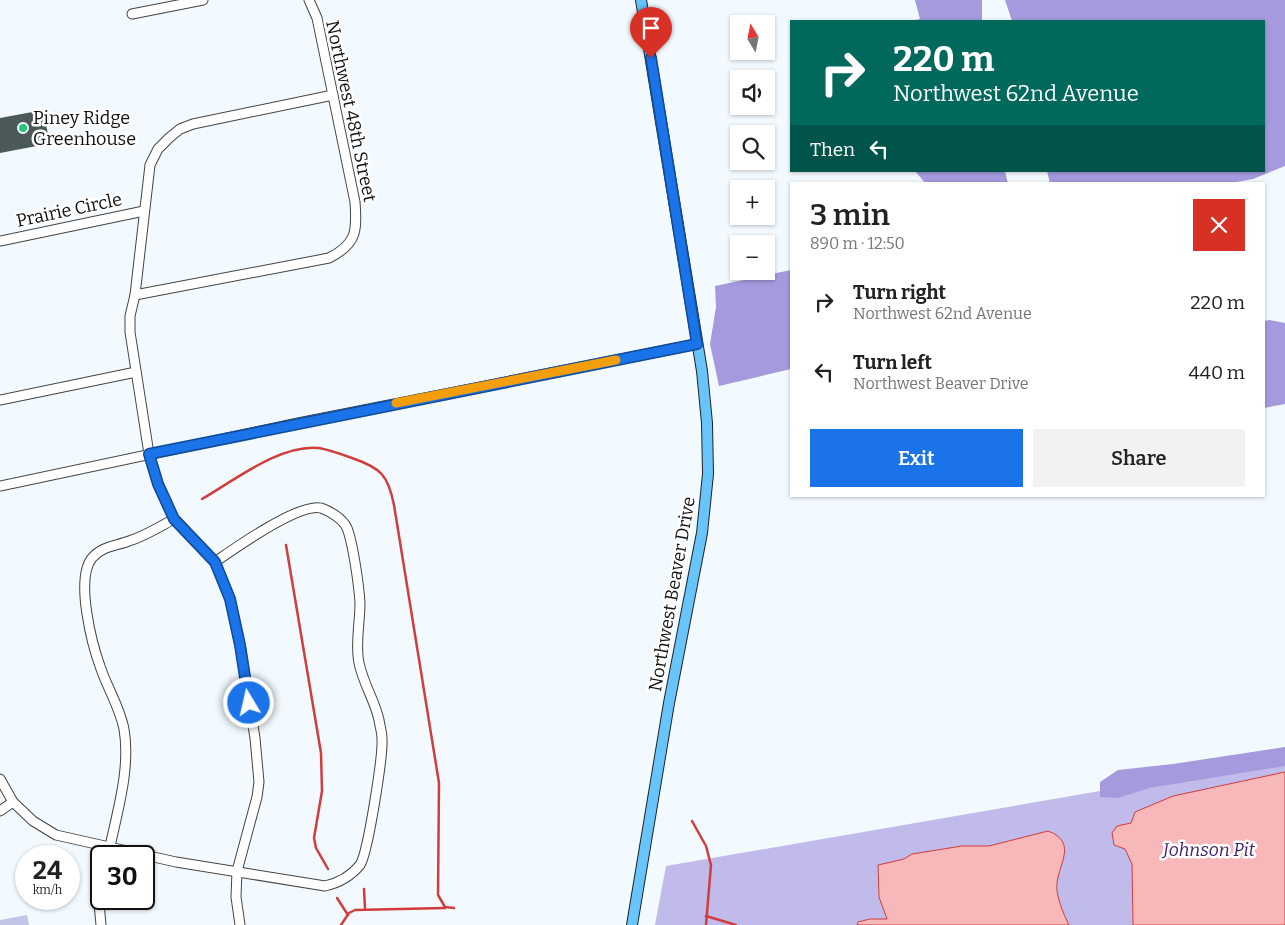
<!DOCTYPE html>
<meta charset="utf-8">
<style>
:root{--surface:#fff;--page:#f2f2f2;--text:#222;--muted:#767676;--accent:#1a73e8}
body{margin:0;font-family:Bitter,serif;background:var(--page);color:var(--text);height:100vh;display:flex;flex-direction:column;font-size:19px;white-space:nowrap}
*{box-sizing:border-box;margin:0}
p{font-size:16px;color:var(--muted)}
.icon{flex:none;width:28px;height:28px;fill:none;stroke:currentColor;stroke-width:2;stroke-linecap:round;stroke-linejoin:round}
.map{position:relative;flex:1;overflow:hidden}
.details{position:absolute;left:790px;top:182px;width:475px;height:315px;display:flex;flex-direction:column;background:var(--surface);border-radius:0px;box-shadow:0 1px 4px #0004}
.details>*{flex:none}
.hud{position:absolute;left:790px;top:20px;width:475px;height:152px;border-radius:0px;box-shadow:0 1px 4px #0004;background:#00695c;color:#fff;overflow:hidden}
.needle{width:32px;rotate:350deg}
.tools{position:absolute;left:730px;top:15px;display:grid;gap:10px}
.tools a{display:grid;place-items:center;width:45px;height:45px;border-radius:0px;background:var(--surface);box-shadow:0 1px 4px #0004;font-size:25px}
.speed{position:absolute;left:15px;top:845px;display:flex;gap:10px;font-size:25px;font-weight:700;text-align:center}
.speed>*{display:grid;place-content:center;width:65px;height:65px;border-radius:50%;background:var(--surface);box-shadow:0 1px 4px #0004;line-height:1}
.speed small{font-size:12px;font-weight:400}
.speed .limit{border:2px solid #111;border-radius:8px;background:#fff;color:#111}
.pin{position:absolute;display:grid;place-items:center;width:42px;height:42px;color:#fff;margin:-51px -21px;border-radius:50% 50% 50% 0;rotate:-45deg;box-shadow:0 0 5px #0007}
.pin .icon{rotate:45deg}
.me{position:absolute;width:55px;margin:-28px;rotate:351deg;stroke-linejoin:round;filter:drop-shadow(0 0 4px #0008)}
.turn{display:flex;align-items:center;gap:18px;height:105px;padding:0 20px;font-size:22px}
.turn .icon{width:65px;height:65px;stroke-width:2.5}
.turn b{display:block;font-size:35px;line-height:42px}
.then{display:flex;align-items:center;height:48px;padding:0 20px;background:#0003;gap:10px;font-size:19px}
.round{display:grid;place-items:center;flex:none;width:52px;height:52px;border-radius:0px;background:var(--page)}
.summary{display:flex;align-items:center;justify-content:space-between;height:85px;padding:0 20px}
h1{font-size:30px;font-weight:600;line-height:38px}
.primary-button{display:flex;gap:10px;margin-top:auto;padding:10px 20px}
.primary-button a{flex:1;height:58px;border-radius:0px;background:var(--accent);color:#fff;font-size:20px;font-weight:600;line-height:58px;text-align:center}
.primary-button a+a{background:var(--page);color:var(--text)}
ul{padding:0;list-style:none}
li{display:flex;align-items:center;gap:15px;height:70px;padding:0 20px}
li div{flex:1}
li b{display:block;font-size:19px}
li em{font-style:normal}
.map>svg:first-child{display:block}
.green{fill:#c0bbeb}
.forest{fill:#a59add}
.cemetery{fill:#c2c5e3}
.water{fill:#f8b7b8;stroke:#d13d3b}
.lines{fill:none;stroke-linecap:round;stroke-linejoin:round}
.stream{stroke:#d13d3b;stroke-width:2.5}
.building{fill:#4c5959}
.minor-casing{stroke:#434343;stroke-width:11}
.major-casing{stroke:#212121;stroke-width:12}
.minor{stroke:#fff;stroke-width:9}
.major{stroke:#67c5fb;stroke-width:10}
.route-casing{stroke:#114b97;stroke-width:12}
.route{stroke:#1a73e8;stroke-width:9}
.slow{stroke:#f59e0b;stroke-width:9}
.poi-dot{fill:#23c57f;stroke:#fff;stroke-width:2}
.labels{text-anchor:middle;stroke-width:5;stroke-linejoin:round;paint-order:stroke}
.street-label{font-size:18px;fill:#101010;stroke:#fff}
.poi-label{font-size:18px;fill:#101010;stroke:#fff;text-anchor:start}
.park-label{font-size:18px;font-style:italic;fill:#3d1d6b;stroke:#fff}
</style>
<div class="map">
<svg width="1285" height="925" viewBox="0 0 1285 925">
<rect width="100%" height="100%" fill="#f3faff"/>
<path class="green" d="M1285 759V925H655L666 866Z"/>
<g class="forest">
<path d="M915 0H982V21H911L920 19Z"/>
<path d="M1005 0H1285V166L1253 179 1226 184H1050L1047 171H1264V21H1012Z"/>
<path d="M915 171H1005L1008 184H926Z"/>
<path d="M791 270V369L719 386 710 344 716 307 715 286Z"/>
<path d="M1270 320 1285 323V404L1264 408V321Z"/>
<path d="M1285 747V766L1149 788 1118 798 1100 797V782L1118 770 1173 764Z"/>
</g>
<path class="cemetery" d="M27 915 29 925H0V920Z"/>
<g class="water">
<path d="M1285 772V925H1133L1132 864 1125 849 1114 845 1112 833 1117 826 1131 823 1135 812 1173 796Z"/>
<path d="M1048 831C1081 843 1054 868 1057 891 1059 903 1064 915 1069 925H857L858 922 870 919H887L879 897 878 865 904 859 912 854 962 846H989Z"/>
</g>
<g class="lines">
<g class="stream">
<path d="M202 499C235 480 280 444 319 448 330 450 341 454 352 458 381 468 388 475 394 505L439 783 438 895 445 907 454 908"/>
<path d="M286 545 321 753 322 791 314 838 316 848 328 869"/>
<path d="M692 821 706 846 711 865 706 925"/>
<path d="M364 889 365 909"/>
<path d="M337 898 348 915"/>
<path d="M706 916 736 925"/>
<path d="M341 925 349 913 355 910 445 908"/>
</g>
</g>
<path class="building" d="M43 110 49 139 41 140 42 145 0 153V118Z"/>
<g class="lines">
<g class="minor-casing">
<g id="minor">
<path d="M132 14 203 0"/>
<path d="M0 241 144 211"/>
<path d="M135 295 329 258C357 244 357 231 355 202L317 18 309 0"/>
<path d="M0 400 136 372"/>
<path d="M0 486 298 423 697 344"/>
<path d="M0 779 13 802 33 821 56 835 176 862 325 886C338 883 351 876 360 865 368 853 383 756 382 739 382 733 380 726 379 720 375 701 363 683 359 663 355 643 360 623 360 603 359 586 353 543 347 528 343 519 330 511 321 508 299 503 235 548 215 562"/>
<path d="M0 811 13 802"/>
<path d="M108 856C116 815 131 771 124 729 120 708 108 689 101 669 92 645 75 579 92 558 102 546 116 546 129 541 145 536 159 527 174 519"/>
<path d="M101 925 99 903 101 887"/>
<path d="M240 925 236 897 237 871 257 797 259 782 255 738 240 645 230 599 215 562 174 519 158 484 149 454 130 332V316L135 295 150 165 158 149 169 138 180 129 193 124 333 95"/>
</g>
</g>
<g class="major-casing">
<path id="major" d="M632 925 669 703 702 533 708 474 707 423 702 371 641 0"/>
</g>
<use href="#minor" class="minor"/>
<use href="#major" class="major"/>
</g>
<g class="lines">
<g class="route-casing">
<path id="route" d="M249 703 240 645 230 599 215 562 174 519 158 484 149 454 697 344 651 58"/>
</g>
<use href="#route" class="route"/>
<path class="slow" d="M396 403 616 360"/>
</g>
<circle class="poi-dot" cx="23" cy="128" r="5"/>
<g class="labels">
<g class="street-label">
<text transform="translate(351 111) rotate(78)" y="6">Northwest 48th Street</text>
<text transform="translate(69 210) rotate(-12)" y="6">Prairie Circle</text>
<text transform="translate(672 594) rotate(-80)" y="6">Northwest Beaver Drive</text>
</g>
<g class="poi-label">
<text x="33" y="124">Piney Ridge<tspan x="33" dy="21">Greenhouse</tspan></text>
</g>
<g class="park-label">
<text x="1209" y="856">Johnson Pit</text>
</g>
</g>
</svg>
<div class="tools">
<a><svg class="needle" viewBox="-14 -14 28 28"><path d="M0-13l5 13h-10z" fill="#e53935"/><path d="M0 13l5-13h-10z" fill="#767676"/></svg></a>
<a><svg class="icon" aria-label="sound" viewBox="0 0 24 24"><path d="M4 9h4l5-4v14l-5-4H4zM17 9q2 3 0 6"/></svg></a>
<a><svg class="icon" aria-label="search" viewBox="0 0 24 24"><circle cx="10" cy="10" r="6"/><path d="M15 15l6 6"/></svg></a>
<a>+</a>
<a>−</a>
</div>
<div class="speed"><div>24<small>km/h</small></div><div class="limit">30</div></div>
<div class="pin" style="left:651px;top:58px;background:#d93025"><svg class="icon" aria-label="arrive" viewBox="0 0 24 24"><path d="M6 21V4h12l-3 4 3 4H6"/></svg></div>
<svg class="me" style="left:249px;top:703px" viewBox="-20 -20 40 40"><circle r="17" fill="#1a73e8" stroke="#fff" stroke-width="3"/><path d="M0-11L8 9 0 5-8 9z" fill="#fff"/></svg>
<div class="hud">
<div class="turn"><svg class="icon" aria-label="right" viewBox="0 0 24 24"><path d="M7 20v-9h11M14 6l5 5-5 5"/></svg><div><b>220 m</b>Northwest 62nd Avenue</div></div>
<div class="then">Then<svg class="icon" aria-label="left" viewBox="0 0 24 24"><path d="M17 20v-9H6M10 6l-5 5 5 5"/></svg></div>
</div>
<section class="details">
<div class="summary"><div><h1>3 min</h1><p>890 m · 12:50</p></div><a class="round" style="background:#d93025;color:#fff"><svg class="icon" aria-label="close" viewBox="0 0 24 24"><path d="M6 6l12 12M18 6L6 18"/></svg></a></div>
<ul>
<li><svg class="icon" aria-label="right" viewBox="0 0 24 24"><path d="M7 20v-9h11M14 6l5 5-5 5"/></svg><div><b>Turn right</b><p>Northwest 62nd Avenue</p></div><em>220 m</em></li>
<li><svg class="icon" aria-label="left" viewBox="0 0 24 24"><path d="M17 20v-9H6M10 6l-5 5 5 5"/></svg><div><b>Turn left</b><p>Northwest Beaver Drive</p></div><em>440 m</em></li>
</ul>
<div class="primary-button"><a>Exit</a><a>Share</a></div>
</section>
</div>
